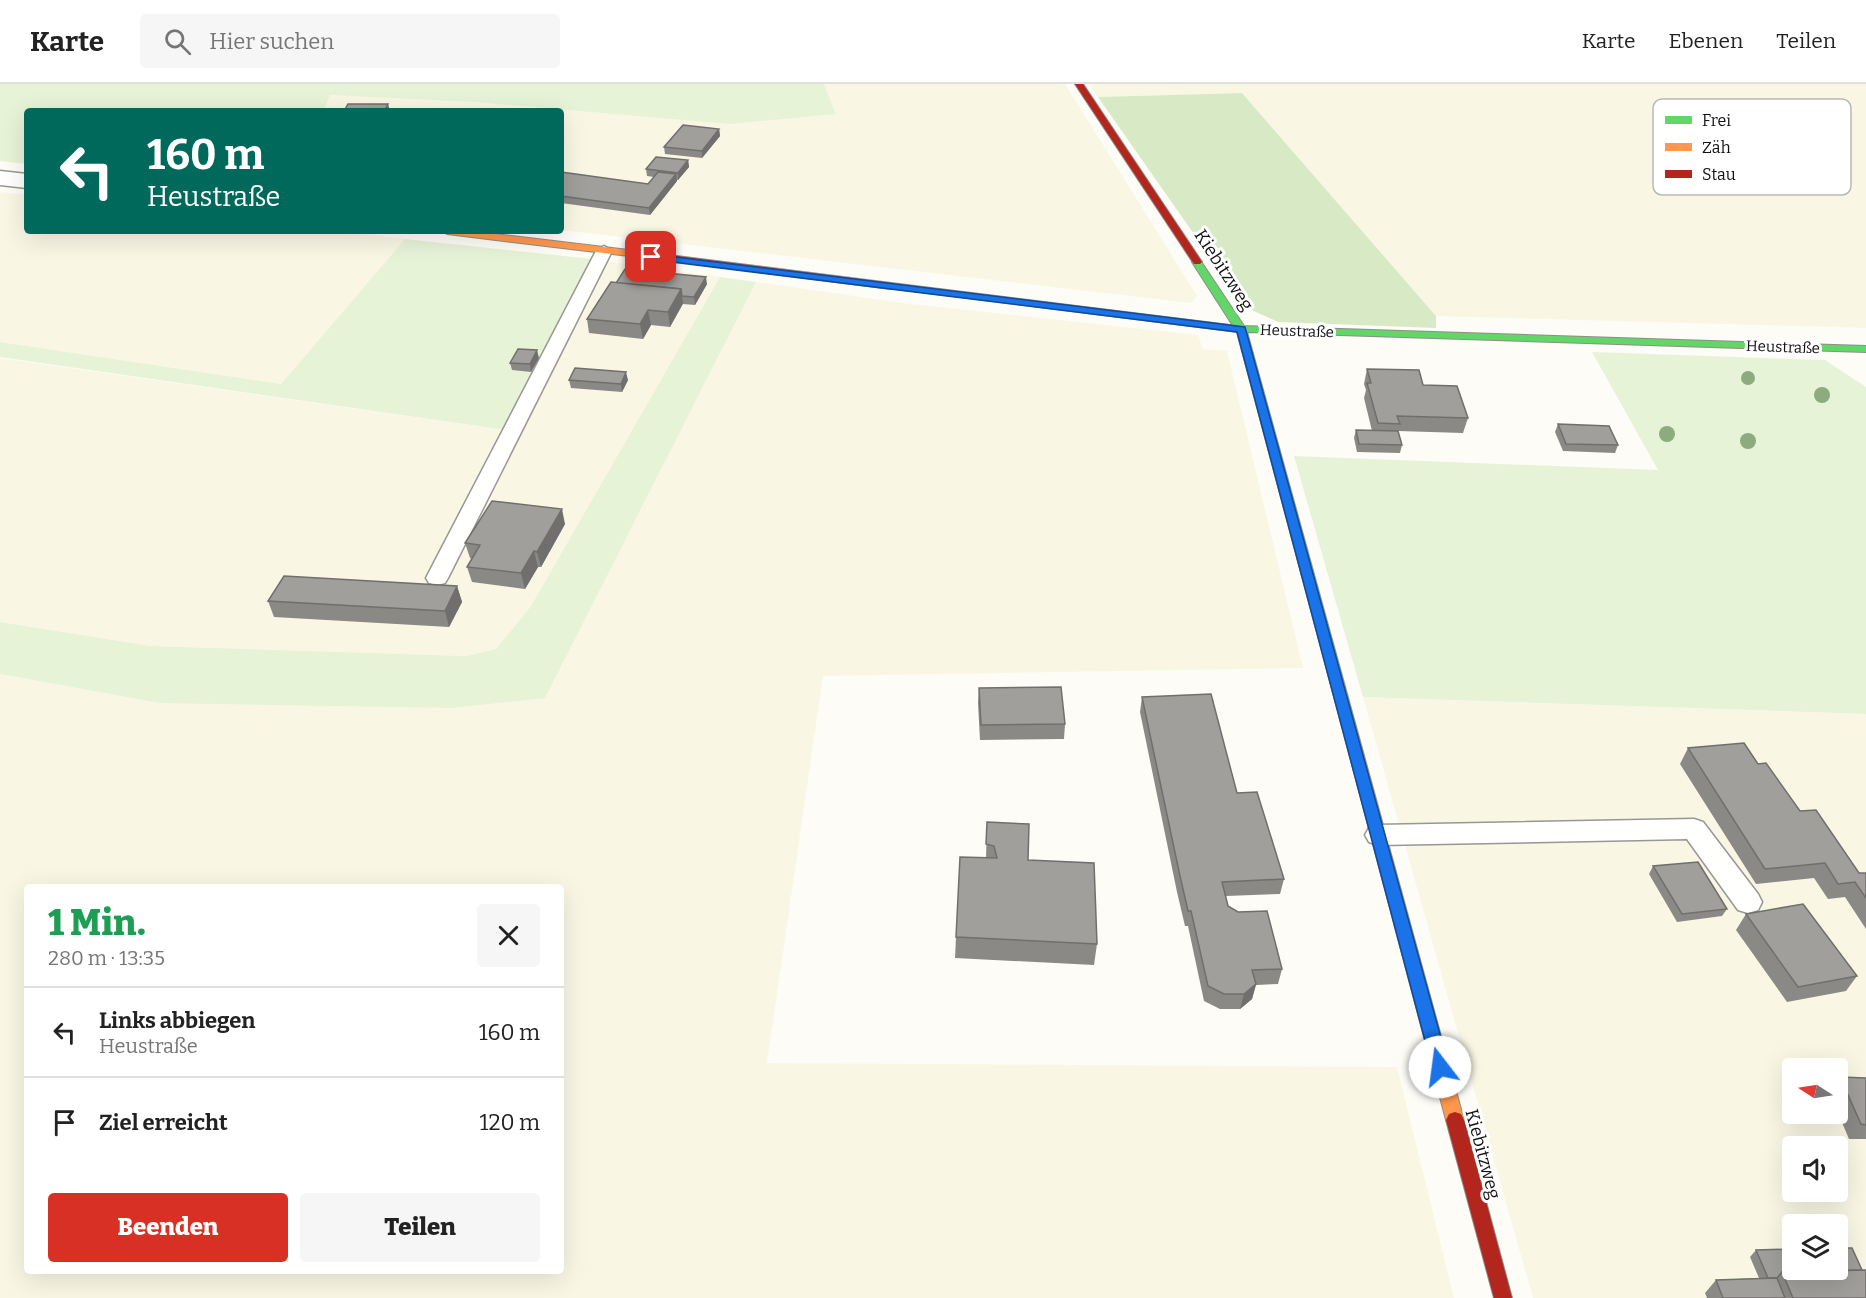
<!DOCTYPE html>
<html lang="de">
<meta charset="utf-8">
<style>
:root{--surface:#fff;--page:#f6f6f6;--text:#222;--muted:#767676;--line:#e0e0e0;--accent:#d93025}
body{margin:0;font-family:Bitter,serif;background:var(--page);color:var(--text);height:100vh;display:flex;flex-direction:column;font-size:22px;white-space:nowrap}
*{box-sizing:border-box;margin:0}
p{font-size:20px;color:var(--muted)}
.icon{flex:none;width:33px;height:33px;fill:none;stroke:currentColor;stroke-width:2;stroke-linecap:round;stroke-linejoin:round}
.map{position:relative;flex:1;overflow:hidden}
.details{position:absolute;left:24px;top:800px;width:540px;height:390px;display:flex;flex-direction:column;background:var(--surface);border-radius:6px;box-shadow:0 6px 24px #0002}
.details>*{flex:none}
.top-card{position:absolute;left:24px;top:24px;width:540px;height:126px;border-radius:6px;box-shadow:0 6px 24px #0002;background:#00695c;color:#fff;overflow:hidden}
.needle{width:39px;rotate:282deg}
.buttons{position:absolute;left:1782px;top:974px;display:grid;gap:12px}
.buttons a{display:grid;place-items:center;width:66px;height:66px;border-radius:6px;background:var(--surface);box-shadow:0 6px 24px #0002;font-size:30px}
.pin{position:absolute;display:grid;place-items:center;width:51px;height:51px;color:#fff;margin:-26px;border-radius:12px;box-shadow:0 3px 9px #0006}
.me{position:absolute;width:66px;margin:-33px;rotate:345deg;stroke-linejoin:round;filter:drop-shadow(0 0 4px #0008)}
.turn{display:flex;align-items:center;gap:21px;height:126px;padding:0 24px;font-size:27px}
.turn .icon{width:78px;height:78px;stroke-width:2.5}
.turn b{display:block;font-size:42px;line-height:51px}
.round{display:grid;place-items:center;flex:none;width:63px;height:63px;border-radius:6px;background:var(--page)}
.head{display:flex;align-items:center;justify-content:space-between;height:102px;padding:0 24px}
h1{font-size:36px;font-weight:800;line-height:45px;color:#1e9e55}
.primary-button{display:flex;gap:12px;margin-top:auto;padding:12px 24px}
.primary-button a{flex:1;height:69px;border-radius:6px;background:var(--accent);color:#fff;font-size:24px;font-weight:800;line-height:69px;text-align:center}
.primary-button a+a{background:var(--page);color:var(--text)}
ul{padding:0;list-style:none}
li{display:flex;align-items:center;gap:18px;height:90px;padding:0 24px;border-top:2px solid var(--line)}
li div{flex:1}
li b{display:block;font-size:22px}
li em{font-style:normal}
header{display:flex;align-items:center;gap:36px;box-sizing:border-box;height:84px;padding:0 30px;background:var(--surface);border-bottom:2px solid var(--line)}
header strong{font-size:28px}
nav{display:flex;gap:33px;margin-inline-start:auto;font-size:21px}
.search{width:420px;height:54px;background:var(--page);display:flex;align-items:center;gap:15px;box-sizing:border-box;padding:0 21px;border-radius:6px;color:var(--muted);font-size:22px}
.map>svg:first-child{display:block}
.farmland{fill:#f9f7e4;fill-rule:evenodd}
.green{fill:#e7f3d7}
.forest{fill:#d8eac5}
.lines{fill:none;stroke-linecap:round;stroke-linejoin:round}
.lane-casing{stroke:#979795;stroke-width:3}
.street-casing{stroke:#979795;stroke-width:3}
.fast-casing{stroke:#8e8d8b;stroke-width:2}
.slow-casing{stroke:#8e8d8b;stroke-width:2}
.jam-casing{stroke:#8e8d8b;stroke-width:2}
.lane{fill:#fffffe;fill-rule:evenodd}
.street{fill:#fffffe;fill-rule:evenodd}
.fast{fill:#63d668;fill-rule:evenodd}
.slow{fill:#ff974d;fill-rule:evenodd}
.jam{fill:#b3261e;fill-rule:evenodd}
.tree{fill:#8cac80}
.wall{fill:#8a8986}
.shaded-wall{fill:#716f6d}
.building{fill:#a19f9c;stroke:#716f6d;stroke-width:1.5}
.route{fill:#1a73e8;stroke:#114b97;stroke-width:1.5}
.labels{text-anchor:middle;stroke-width:6;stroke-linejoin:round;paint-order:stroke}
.far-street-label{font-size:15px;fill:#111;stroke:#fff}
.street-label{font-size:18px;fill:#111;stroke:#fff}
.key{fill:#fff;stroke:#b8b8b8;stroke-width:1.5}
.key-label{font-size:16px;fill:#111}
</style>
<header>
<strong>Karte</strong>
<div class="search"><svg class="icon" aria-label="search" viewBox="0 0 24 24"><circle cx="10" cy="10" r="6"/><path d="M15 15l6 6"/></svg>Hier suchen</div>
<nav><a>Karte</a><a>Ebenen</a><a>Teilen</a></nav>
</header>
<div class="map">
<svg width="1866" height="1214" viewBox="0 0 1866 1214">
<rect width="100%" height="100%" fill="#fdfcf7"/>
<g class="farmland">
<path d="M824 0H1065L1197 212 1191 219 561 146V27H324L330 11 836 30Z"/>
<path d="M1089 0H1866V244L1436 232 1242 9 1098 13Z"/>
<path d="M0 108 27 111V147H335L405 155 281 300 0 258Z"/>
<path d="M592 175 720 193 531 522 496 565 466 572 151 562 0 538V274L506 346Z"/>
<path d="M756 198 903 219 1198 251 1203 265 1227 267 1303 584 823 592 767 979 1397 983 1454 1214H0V590L159 619 544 614ZM27 802H561V1186H27Z"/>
<path d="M1363 613 1866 630V1214H1533ZM1792 984H1838V1029H1792ZM1792 1062H1838V1107H1792ZM1792 1140H1838V1185H1792Z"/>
</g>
<g class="green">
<path d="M0 0H824L836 30 730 40 476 18 330 11 324 27H27V80L0 77Z"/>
<path d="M405 155 592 175 506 346 0 273V258L281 300Z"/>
<path d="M720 193 756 198 545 614 450 624 159 619 0 590V538L151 562 466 572 496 565 531 522Z"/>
<path d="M1592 268 1825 276 1866 303V630L1363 613 1294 372 1658 386Z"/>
</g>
<path class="forest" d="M1242 9 1436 232V244L1278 238 1245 223 1098 13Z"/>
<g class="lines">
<g class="lane-casing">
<g id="lane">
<path d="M604 162 612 167 448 494 445 499 437 501 429 499 426 494 596 167Z"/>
<path d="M1694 735 1703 738 1758 810 1762 818 1758 826 1748 829 1738 826 1687 755 1378 761 1369 758 1365 751 1369 744 1378 741Z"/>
</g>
</g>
<g class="street-casing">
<path id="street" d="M0 87 27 90V104L0 101Z"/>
</g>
<g class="fast-casing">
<path id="fast" d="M1197 175 1200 176 1244 242 1866 262V268L1247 248 1355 639 1348 644 1341 639 1237 248 1192 178Z"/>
</g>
<g class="slow-casing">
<g id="slow">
<path d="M442 147H470L637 167 642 170 637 173 447 150Z"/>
<path d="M891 199 1238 242 1243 245 1238 248 888 204 886 202Z"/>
<path d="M1348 634 1355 639 1464 1036 1461 1042 1455 1044 1449 1042 1446 1036 1341 639Z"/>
</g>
</g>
<g class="jam-casing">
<g id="jam">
<path d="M1075 0H1083L1202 178 1200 180H1194Z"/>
<path d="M637 167 891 199 896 202 891 205 634 172 632 170Z"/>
<path d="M1455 1028 1461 1030 1464 1036 1512 1214H1494L1446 1036 1449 1030Z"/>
</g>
</g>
<use href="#lane" class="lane"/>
<use href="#street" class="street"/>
<use href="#fast" class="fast"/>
<use href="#slow" class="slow"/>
<use href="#jam" class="jam"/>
</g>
<g class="tree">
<circle cx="1748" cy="294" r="7"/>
<circle cx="1822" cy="311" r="8"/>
<circle cx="1667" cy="350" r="8"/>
<circle cx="1748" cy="357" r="8"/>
</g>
<g class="wall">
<path d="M719 45 720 52 702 74 665 70 664 63Z"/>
<path d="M688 76 689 83 678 96H677V97L650 131 561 119V88L648 100 654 93 647 92 646 85Z"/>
<path d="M616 199 707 200 695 221 683 220 670 243 651 241 643 255 589 249 587 235Z"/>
<path d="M539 274 531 288 512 286 510 279Z"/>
<path d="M1367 285 1423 301 1468 334 1463 349 1398 347 1402 361 1400 369 1357 368 1354 354 1356 346 1372 347 1364 314 1366 306 1364 300Z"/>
<path d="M569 296H628L622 308 571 304Z"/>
<path d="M1558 340 1618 361 1615 369 1563 367 1555 348Z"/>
<path d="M565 440 541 483H538L525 505 472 498 467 483 472 475 470 474 465 459Z"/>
<path d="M457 502 462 518 449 543 274 533 268 517Z"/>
<path d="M979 604 1065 640 1064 655 980 656 978 619Z"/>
<path d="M1142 613 1237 709 1284 795 1280 810 1226 812 1228 822 1282 885 1278 900 1256 901 1252 915 1240 925H1220L1204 917 1188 842H1185L1177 808 1140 628Z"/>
<path d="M1688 664 1758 680 1800 727 1859 789H1866V845L1845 813 1828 815 1814 794 1756 800 1680 680Z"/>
<path d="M987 738 1097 860 1094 881 955 874 956 853 986 774Z"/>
<path d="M1653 782 1727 825 1722 832 1677 838 1649 790Z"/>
<path d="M1746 830 1857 892 1846 907 1787 918 1736 846Z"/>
<path d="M1840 993 1866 994V1055H1849L1838 1029V996Z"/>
<path d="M1756 1166 1866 1214H1707L1705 1209 1716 1196 1759 1194 1750 1173Z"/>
</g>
<g class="shaded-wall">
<path d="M388 20 390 27H384Z"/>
<path d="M719 45 720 52 702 74V67Z"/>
<path d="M688 76 689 83 678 96V89Z"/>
<path d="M676 90 677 97 650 131 649 124Z"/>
<path d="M706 193 707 200 695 221 694 213Z"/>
<path d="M681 205 683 219 670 243 668 228Z"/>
<path d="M648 226 651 241 643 255 640 240Z"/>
<path d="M537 266 539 274 531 288 530 280Z"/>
<path d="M626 288 628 296 622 308 621 300Z"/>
<path d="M562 425 565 440 541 483 537 468Z"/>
<path d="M534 467 538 483 525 505 521 489Z"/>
<path d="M457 502 462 518 449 543 445 527Z"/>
<path d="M1256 900 1252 915 1240 925 1244 910Z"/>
</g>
<g class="building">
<path d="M348 20H388L384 27H344Z"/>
<path d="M683 41 719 45 702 67 664 63Z"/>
<path d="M656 73 688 76 678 89 646 85Z"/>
<path d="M561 88 648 100 658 88 676 90 649 124 561 112Z"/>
<path d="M625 185 706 193 694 213 682 212 681 205 616 199Z"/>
<path d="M611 198 681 205 668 228 648 226 640 240 587 235Z"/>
<path d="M518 265 537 266 530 280 510 279Z"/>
<path d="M575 284 626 288 621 300 569 296Z"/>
<path d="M1367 285 1419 286 1423 301 1457 302 1468 334 1397 332 1400 340 1378 339 1367 299H1371Z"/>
<path d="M1558 340 1609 342 1618 361 1566 360Z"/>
<path d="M1356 346 1398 347 1402 361 1359 360Z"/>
<path d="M492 417 562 425 537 468 534 467 521 489 467 483 480 461 465 459Z"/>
<path d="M284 492 457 502 445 527 268 517Z"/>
<path d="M1061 603 1065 640 981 641 979 604Z"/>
<path d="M1211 610 1237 709 1257 708 1284 795 1222 798 1228 822 1238 828 1267 827 1282 885 1252 886 1256 900 1244 910H1224L1208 902 1191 827H1188L1180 792 1142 613Z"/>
<path d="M1744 659 1758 680 1766 679 1800 727 1816 726 1859 789H1866V814L1855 798 1838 800 1825 779 1765 785 1688 664Z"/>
<path d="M987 738 1029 740 1028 776 1094 779 1097 860 956 853 960 773 997 774 994 762 986 760Z"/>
<path d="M1698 778 1727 825 1682 830 1653 782Z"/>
<path d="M1803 820 1857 892 1798 903 1746 830Z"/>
<path d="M1840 993 1866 994V1041L1861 1040Z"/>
<path d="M1838 1164H1852L1862 1186 1782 1188 1777 1194H1768L1756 1166 1792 1165V1185H1838Z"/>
<path d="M1866 1186V1214H1793L1782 1188Z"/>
<path d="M1777 1194 1785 1214H1723L1716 1196Z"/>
</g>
<path class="route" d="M651 170 1245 243 1449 983 1446 988 1440 990 1434 988 1432 983 1237 248 648 175 647 173Z"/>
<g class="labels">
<g class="far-street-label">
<text transform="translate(1297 247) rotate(2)" y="5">Heustraße</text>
<text transform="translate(1783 263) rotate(2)" y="5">Heustraße</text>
</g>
<g class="street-label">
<text transform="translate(1224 186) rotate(57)" y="6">Kiebitzweg</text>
<text transform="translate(1483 1070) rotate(75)" y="6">Kiebitzweg</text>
</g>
</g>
<rect x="1653" y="15" width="198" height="96" rx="9" class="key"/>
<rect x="1665" y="32" width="27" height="8" fill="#63d668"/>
<rect x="1665" y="59" width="27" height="8" fill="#ff974d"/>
<rect x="1665" y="86" width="27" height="8" fill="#b3261e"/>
<g class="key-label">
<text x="1702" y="42">Frei</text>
<text x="1702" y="69">Zäh</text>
<text x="1702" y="96">Stau</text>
</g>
</svg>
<div class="buttons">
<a><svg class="needle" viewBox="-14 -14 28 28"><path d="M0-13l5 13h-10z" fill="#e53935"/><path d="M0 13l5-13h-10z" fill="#767676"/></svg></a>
<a><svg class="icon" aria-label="sound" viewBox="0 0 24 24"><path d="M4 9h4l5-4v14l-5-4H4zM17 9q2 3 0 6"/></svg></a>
<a><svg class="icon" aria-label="layers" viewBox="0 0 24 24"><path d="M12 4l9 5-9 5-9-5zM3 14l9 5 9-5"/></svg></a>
</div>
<div class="pin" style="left:651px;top:173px;background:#d93025"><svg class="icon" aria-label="arrive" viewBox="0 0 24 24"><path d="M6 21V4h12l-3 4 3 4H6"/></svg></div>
<svg class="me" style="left:1440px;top:983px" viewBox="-20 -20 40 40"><circle r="19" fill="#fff"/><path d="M0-13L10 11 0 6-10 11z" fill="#1a73e8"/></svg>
<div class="top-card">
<div class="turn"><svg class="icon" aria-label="left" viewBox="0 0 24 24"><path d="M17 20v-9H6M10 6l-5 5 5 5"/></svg><div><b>160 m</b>Heustraße</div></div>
</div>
<section class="details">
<div class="head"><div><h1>1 Min.</h1><p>280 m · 13:35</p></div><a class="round"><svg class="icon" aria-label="close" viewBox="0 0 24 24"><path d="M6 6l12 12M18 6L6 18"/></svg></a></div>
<ul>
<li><svg class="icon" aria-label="left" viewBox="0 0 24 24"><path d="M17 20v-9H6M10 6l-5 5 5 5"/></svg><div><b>Links abbiegen</b><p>Heustraße</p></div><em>160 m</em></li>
<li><svg class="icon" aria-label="arrive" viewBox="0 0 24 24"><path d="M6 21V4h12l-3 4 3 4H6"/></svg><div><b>Ziel erreicht</b></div><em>120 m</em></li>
</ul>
<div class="primary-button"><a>Beenden</a><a>Teilen</a></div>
</section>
</div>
